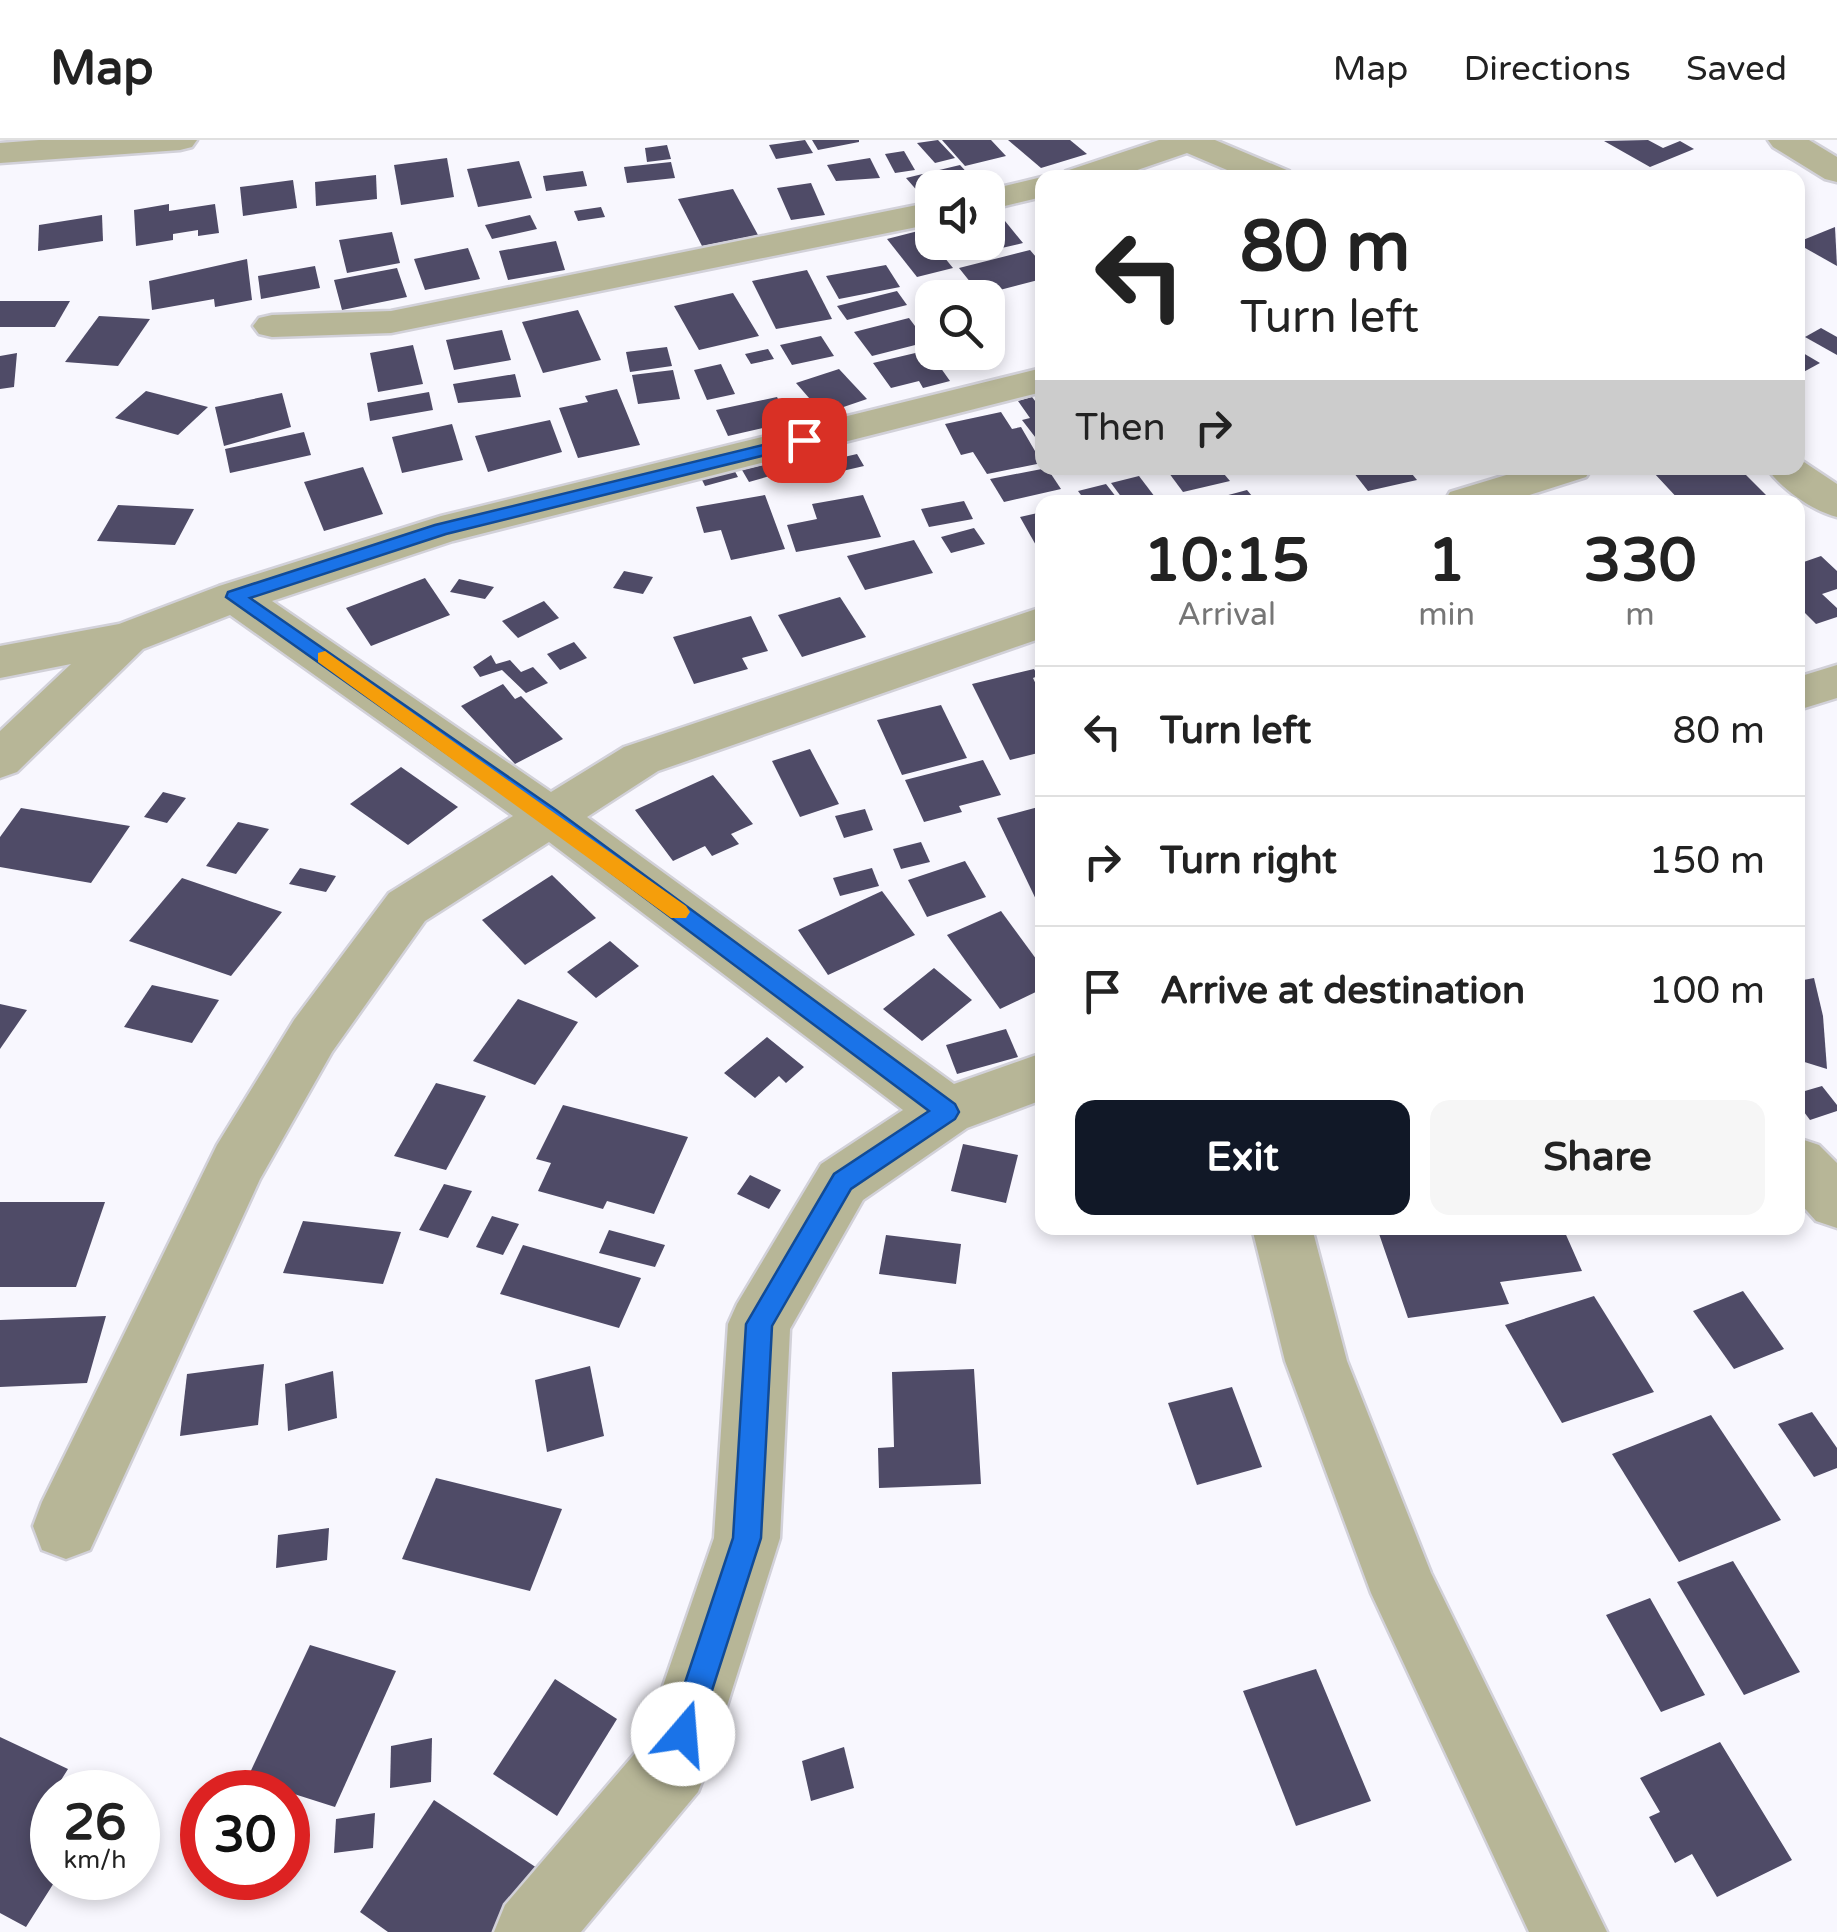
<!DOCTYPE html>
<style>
:root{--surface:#fff;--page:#f6f6f6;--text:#222;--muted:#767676;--line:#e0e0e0;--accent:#111827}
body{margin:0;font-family:"Varela Round",sans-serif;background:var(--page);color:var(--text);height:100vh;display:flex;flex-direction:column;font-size:38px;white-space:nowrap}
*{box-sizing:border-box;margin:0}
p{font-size:32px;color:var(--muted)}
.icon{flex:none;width:55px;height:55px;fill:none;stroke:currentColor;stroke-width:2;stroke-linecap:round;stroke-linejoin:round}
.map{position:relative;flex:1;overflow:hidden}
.panel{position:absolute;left:1035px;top:355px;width:770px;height:740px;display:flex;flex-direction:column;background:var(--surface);border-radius:20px;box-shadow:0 5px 15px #0003}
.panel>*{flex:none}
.top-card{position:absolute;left:1035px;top:30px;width:770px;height:305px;border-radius:20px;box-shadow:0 5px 15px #0003;background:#fff;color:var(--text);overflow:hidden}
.buttons{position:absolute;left:915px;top:30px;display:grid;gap:20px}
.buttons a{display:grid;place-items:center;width:90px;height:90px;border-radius:20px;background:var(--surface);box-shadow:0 5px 15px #0003;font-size:50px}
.speed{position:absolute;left:30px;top:1630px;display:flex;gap:20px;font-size:50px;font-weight:700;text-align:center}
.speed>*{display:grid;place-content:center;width:130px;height:130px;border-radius:50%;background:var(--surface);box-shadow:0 5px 15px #0003;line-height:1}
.speed small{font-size:25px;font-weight:400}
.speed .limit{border:15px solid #d22;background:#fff;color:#111}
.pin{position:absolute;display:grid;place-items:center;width:85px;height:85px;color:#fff;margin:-42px;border-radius:20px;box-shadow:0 5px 15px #0006}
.me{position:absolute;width:110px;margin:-55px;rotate:18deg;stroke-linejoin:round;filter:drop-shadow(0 0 8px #0008)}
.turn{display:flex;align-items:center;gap:35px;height:210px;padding:0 40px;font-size:45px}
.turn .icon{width:130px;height:130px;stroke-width:2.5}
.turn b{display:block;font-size:70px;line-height:85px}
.then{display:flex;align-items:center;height:95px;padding:0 40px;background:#0003;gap:20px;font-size:38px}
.eta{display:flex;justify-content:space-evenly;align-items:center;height:170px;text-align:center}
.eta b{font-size:60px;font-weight:700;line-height:70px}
.cta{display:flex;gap:20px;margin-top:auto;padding:20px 40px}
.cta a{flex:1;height:115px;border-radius:20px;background:var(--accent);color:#fff;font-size:40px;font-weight:700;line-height:115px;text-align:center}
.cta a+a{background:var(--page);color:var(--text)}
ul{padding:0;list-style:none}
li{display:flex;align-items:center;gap:30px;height:130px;padding:0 40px;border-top:2px solid var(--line)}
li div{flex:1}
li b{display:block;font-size:38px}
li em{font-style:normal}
header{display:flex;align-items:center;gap:60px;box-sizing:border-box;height:140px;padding:0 50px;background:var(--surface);border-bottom:2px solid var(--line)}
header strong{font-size:48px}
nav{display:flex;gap:55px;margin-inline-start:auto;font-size:35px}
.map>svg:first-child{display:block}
.building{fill:#4f4b67}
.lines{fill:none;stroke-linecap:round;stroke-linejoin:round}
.minor-casing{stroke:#d2d1d9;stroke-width:5}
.minor{fill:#b7b697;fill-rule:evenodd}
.route{fill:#1a73e8;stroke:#114b97;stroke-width:2.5}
.slow{fill:#f59e0b}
</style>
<header>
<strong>Map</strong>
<nav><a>Map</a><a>Directions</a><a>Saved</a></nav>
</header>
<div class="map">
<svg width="1837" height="1792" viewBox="0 0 1837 1792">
<rect width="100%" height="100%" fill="#f8f7fe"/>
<g class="building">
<path d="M805 0 813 13 776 19 769 5Z"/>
<path d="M812 0H859V2L818 10Z"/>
<path d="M938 0 955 18 935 23 917 3Z"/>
<path d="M942 0H991L1006 16 965 26Z"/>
<path d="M1008 0H1070L1087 14 1041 28Z"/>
<path d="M1648 0 1663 8 1680 1 1694 9 1650 27 1604 1Z"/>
<path d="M667 5 671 19 647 22 645 8Z"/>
<path d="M904 11 915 30 895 33 885 14Z"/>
<path d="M447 18 454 57 401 65 394 25Z"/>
<path d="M870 18 880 38 836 41 827 25Z"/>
<path d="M519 21 532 58 478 67 467 29Z"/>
<path d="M671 22 675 38 627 43 624 27Z"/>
<path d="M960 25 972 38 943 45 945 48H932V52L920 54 906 38Z"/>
<path d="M583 31 587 46 546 51 543 36Z"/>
<path d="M376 35 377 59 316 66 315 42Z"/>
<path d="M293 40 297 68 243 76 240 47Z"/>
<path d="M811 43 825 75 791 80 777 48Z"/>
<path d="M733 49 758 95 702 106 678 59Z"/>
<path d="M169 64V71L215 64 219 93 198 96V90L173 94V100L136 106 134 70Z"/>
<path d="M601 67 605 77 578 81 574 71Z"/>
<path d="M102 75 103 101 38 111 39 85Z"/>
<path d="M530 75 537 89 492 99 485 85Z"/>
<path d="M1005 81 1023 103 967 116 955 102H988V85Z"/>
<path d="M1835 87 1837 126 1798 104V102Z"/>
<path d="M922 90 953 128 917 137 887 99Z"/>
<path d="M392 92 400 123 347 133 339 100Z"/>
<path d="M556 101 565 130 508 140 499 111Z"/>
<path d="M468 108 480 139 425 150 414 119Z"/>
<path d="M1030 110 1042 124V139L992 152 982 140 971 143 959 128Z"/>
<path d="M247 119 252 160 215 167 214 159 152 170 149 141Z"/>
<path d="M886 125 900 147 839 159 826 136Z"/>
<path d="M315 126 320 148 261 159 258 136Z"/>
<path d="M397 128 407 157 342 170 334 140Z"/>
<path d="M807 130 832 179 776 189 752 141Z"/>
<path d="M897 151 907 165 847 180 837 166Z"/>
<path d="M733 153 759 196 699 210 674 166Z"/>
<path d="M0 161H70L55 187H0Z"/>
<path d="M578 170 601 220 543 233 522 182Z"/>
<path d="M99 176 150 179 118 226 65 222Z"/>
<path d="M909 178 927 202 872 216 854 192Z"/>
<path d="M1821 188 1837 197V215L1805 197Z"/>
<path d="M502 190 511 220 454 230 446 200Z"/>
<path d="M821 196 834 216 792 225 780 205Z"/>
<path d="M413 205 423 244 378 252 370 213Z"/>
<path d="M667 207 672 226 630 232 626 212Z"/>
<path d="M768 209 774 219 751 224 745 214Z"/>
<path d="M928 210 950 241 923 248 919 241 891 248 873 223Z"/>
<path d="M1798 210 1820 223 1798 235Z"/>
<path d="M17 213 14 247 0 249V216Z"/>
<path d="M721 224 735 254 707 260 694 230Z"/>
<path d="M839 229 867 259 823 274 796 243Z"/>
<path d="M673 230 680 259 638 264 632 235Z"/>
<path d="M515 234 521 257 458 263 453 244Z"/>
<path d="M617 249 640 305 578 318 559 268 588 262 585 256Z"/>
<path d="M146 251 208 267 178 295 115 278Z"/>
<path d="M429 252 433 270 370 281 367 263Z"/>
<path d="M282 253 291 287 224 306 215 267Z"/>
<path d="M777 257 790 282 728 296 716 270Z"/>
<path d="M1032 257 1042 270V306L1022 280 1030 278 1018 261Z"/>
<path d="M1001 272 1012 289 1021 287 1042 323 987 334 973 312 961 315 945 284Z"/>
<path d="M550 280 562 312 488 332 475 296Z"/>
<path d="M452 284 463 320 402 333 392 297Z"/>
<path d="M304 292 311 315 230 333 225 309Z"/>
<path d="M841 312 844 317 857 314 864 326 825 335 815 318Z"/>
<path d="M767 324 773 335 749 342 742 330Z"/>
<path d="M732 326 738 337 705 346 699 334Z"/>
<path d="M363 327 383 374 324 391 304 342Z"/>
<path d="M1047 328 1061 349 1004 362 990 339Z"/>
<path d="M1219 328 1230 341 1183 352 1166 329Z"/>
<path d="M1350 328H1407L1417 340 1368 351Z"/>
<path d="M1681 328H1739L1767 356 1753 359 1756 362H1681L1654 333Z"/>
<path d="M1139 336 1158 361 1125 362 1111 343Z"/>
<path d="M1106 344 1120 362H1086L1078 351Z"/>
<path d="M1247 350 1257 362H1206V361Z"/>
<path d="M765 355 785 409 731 420 721 390 704 393 696 367Z"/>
<path d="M863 355 881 397 796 412 787 385 817 379 812 364Z"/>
<path d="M964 361 973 379 929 387 921 369Z"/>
<path d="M118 365 194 369 175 405 97 401Z"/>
<path d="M1042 372V416L1020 377Z"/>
<path d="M974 388 985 404 951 413 941 397Z"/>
<path d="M914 400 933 433 865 450 847 416Z"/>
<path d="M1821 416 1837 431V449L1822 454 1837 468V477L1816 484 1798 466V424Z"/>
<path d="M624 431 653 437 643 454 613 448Z"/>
<path d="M425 438 450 475 371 506 346 468Z"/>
<path d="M459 439 494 447 485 459 450 452Z"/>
<path d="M840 457 866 497 802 517 778 475Z"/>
<path d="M544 461 559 478 518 498 502 481Z"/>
<path d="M751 476 768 511 742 518 748 529 694 544 673 497Z"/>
<path d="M574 502 587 518 560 530 547 514Z"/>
<path d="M491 515 496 524 510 520 521 532 533 527 548 543 526 553 502 530 480 537 473 527Z"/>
<path d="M1034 529 1038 536 1033 538 1042 557V570L1037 572 1042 582V612L1010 620 972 544Z"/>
<path d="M503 544 515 559 521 556 563 599 515 624 461 566Z"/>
<path d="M941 565 967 618 902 635 877 580Z"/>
<path d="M810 609 839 664 800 677 772 621Z"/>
<path d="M983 620 1001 655 959 666 962 672 924 682 905 640Z"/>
<path d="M401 627 458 667 408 705 350 664Z"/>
<path d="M713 635 753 684 731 694 739 704 712 716 705 706 673 721 635 670Z"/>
<path d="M163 652 186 658 167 683 144 677Z"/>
<path d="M1042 666V772L997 678Z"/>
<path d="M21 668 130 686 91 743 0 727V697Z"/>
<path d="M865 669 873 690 844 698 835 676Z"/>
<path d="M238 682 269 689 236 734 206 726Z"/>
<path d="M921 702 930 722 901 729 893 709Z"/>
<path d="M965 721 986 757 927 777 908 740Z"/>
<path d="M300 728 336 736 326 752 289 744Z"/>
<path d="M872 728 879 746 840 756 833 738Z"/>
<path d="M552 735 596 778 525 825 482 780Z"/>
<path d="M182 738 282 772 231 836 129 801Z"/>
<path d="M882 751 915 795 828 835 798 790Z"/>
<path d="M1001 771 1042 827V849L1000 869 947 795Z"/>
<path d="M610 801 639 826 596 858 567 832Z"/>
<path d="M934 828 972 860 922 901 883 869Z"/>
<path d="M1814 838 1823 876 1827 929 1798 920V841Z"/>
<path d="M152 845 219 860 192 903 124 887Z"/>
<path d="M518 859 578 882 535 945 473 921Z"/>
<path d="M0 864 27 870 0 909Z"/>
<path d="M1006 889 1018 917 957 934 946 905Z"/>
<path d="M767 897 804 927 786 943 779 936 755 958 724 933Z"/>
<path d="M436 943 486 956 446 1030 394 1016Z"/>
<path d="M1822 946 1837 965V971L1810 980 1798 964V953Z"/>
<path d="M563 965 688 997 654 1074 607 1061 603 1069 538 1051 551 1023 536 1019Z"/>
<path d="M963 1004 1018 1015 1006 1063 951 1051Z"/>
<path d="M750 1035 781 1050 769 1069 737 1054Z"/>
<path d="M444 1044 472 1051 448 1098 419 1090Z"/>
<path d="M0 1062H105L76 1147H0Z"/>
<path d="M492 1076 519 1084 503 1115 476 1107Z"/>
<path d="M303 1081 401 1092 383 1144 283 1133Z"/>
<path d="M1377 1088H1563L1582 1131 1500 1142 1509 1164 1408 1178Z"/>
<path d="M609 1090 665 1105 655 1127 599 1113Z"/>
<path d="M886 1095 961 1104 956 1144 879 1134Z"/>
<path d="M523 1105 641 1138 619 1188 500 1154Z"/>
<path d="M1743 1151 1784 1209 1734 1229 1693 1171Z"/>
<path d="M1594 1156 1654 1252 1562 1283 1505 1185Z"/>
<path d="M106 1176 87 1243 0 1247V1180Z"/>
<path d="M264 1224 258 1285 180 1296 187 1234Z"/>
<path d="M590 1226 604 1296 547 1312 535 1240Z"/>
<path d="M974 1229 981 1344 879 1348 878 1308 894 1307 892 1232Z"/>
<path d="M333 1231 337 1278 288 1291 285 1244Z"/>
<path d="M1232 1247 1262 1327 1197 1345 1168 1263Z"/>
<path d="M1812 1272 1837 1308V1328L1814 1337 1778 1284Z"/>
<path d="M1711 1275 1781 1380 1679 1422 1612 1314Z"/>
<path d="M436 1338 562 1369 530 1451 402 1419Z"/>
<path d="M329 1388 327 1420 276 1428 278 1395Z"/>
<path d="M1733 1421 1800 1532 1744 1555 1677 1442Z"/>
<path d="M1650 1458 1705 1555 1661 1572 1606 1475Z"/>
<path d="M310 1505 396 1531 335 1667 247 1639Z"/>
<path d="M1316 1529 1371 1661 1296 1686 1243 1551Z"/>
<path d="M555 1539 617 1579 557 1676 493 1634Z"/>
<path d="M0 1597 68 1629 51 1656 52 1738H57L26 1787 0 1773Z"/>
<path d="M432 1598 431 1642 390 1648 391 1606Z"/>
<path d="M1720 1602 1792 1720 1717 1757 1692 1714 1675 1723 1649 1677 1660 1672 1640 1638Z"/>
<path d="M844 1607 854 1648 811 1661 802 1621Z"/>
<path d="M434 1660 537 1728 497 1792H388L360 1772Z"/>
<path d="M375 1673 373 1708 334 1713 336 1679Z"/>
</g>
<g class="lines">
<g class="minor-casing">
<g id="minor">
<path d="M39 0H197L192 7 180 10 0 23V3Z"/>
<path d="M1159 0H1215L1289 31 1294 38H1246L1187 13 1114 38H1061L1066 31Z"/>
<path d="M1768 0H1809L1837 17V42L1825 39 1773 7Z"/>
<path d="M1042 37 1046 38H1042V57L988 70V50Z"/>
<path d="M932 62V84L391 193 272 197 259 194 253 186 259 178 272 175 391 171Z"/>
<path d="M1042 228V252L453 401 272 461 551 652 624 607 1042 467V498L658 631 587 677 954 944 1042 913V960L967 988 863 1060 790 1189 780 1398 708 1626 698 1652 581 1792H494L505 1765 643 1604 714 1398 728 1184 737 1164 821 1024 903 970 549 702 425 781 332 912 260 1039 90 1410 66 1419 42 1410 33 1386 42 1362 217 1005 294 880 389 753 513 676 230 475 143 509 17 632 0 638V591L71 524 0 538V506L119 484 219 446 441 376Z"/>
<path d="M1798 318 1837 344V377C1813 371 1781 349 1767 328H1798Z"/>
<path d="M1529 328H1592L1586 337 1508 362H1444L1450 352Z"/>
<path d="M1837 525V558L1798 570V537Z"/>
<path d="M1798 998 1819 1005 1837 1023V1088L1816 1081 1798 1061Z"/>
<path d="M1252 1088H1312L1347 1221 1431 1433 1607 1792H1529L1371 1453 1285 1221Z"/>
</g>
</g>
<use href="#minor" class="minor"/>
</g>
<path class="route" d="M804 295 812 300 810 304 446 394 250 458 556 670 955 964 959 972 955 979 851 1049 772 1186 761 1398 698 1594 693 1604 683 1608 673 1604 668 1594 733 1398 746 1184 834 1034 929 971 541 680 226 457 228 452 435 385Z"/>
<path class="slow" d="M325 511 686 766 690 772 686 778H671L318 522V513Z"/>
</svg>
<div class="buttons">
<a><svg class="icon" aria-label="sound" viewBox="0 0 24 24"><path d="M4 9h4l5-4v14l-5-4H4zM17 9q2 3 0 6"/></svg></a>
<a><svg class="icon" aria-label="search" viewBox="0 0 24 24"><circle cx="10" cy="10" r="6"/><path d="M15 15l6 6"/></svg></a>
</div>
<div class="speed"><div>26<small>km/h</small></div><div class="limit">30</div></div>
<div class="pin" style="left:804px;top:300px;background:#d93025"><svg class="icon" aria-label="arrive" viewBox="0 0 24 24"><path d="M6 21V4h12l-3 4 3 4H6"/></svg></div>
<svg class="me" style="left:683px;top:1594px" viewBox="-20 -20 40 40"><circle r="19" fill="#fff"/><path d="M0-13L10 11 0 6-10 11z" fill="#1a73e8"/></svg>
<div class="top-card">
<div class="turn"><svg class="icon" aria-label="left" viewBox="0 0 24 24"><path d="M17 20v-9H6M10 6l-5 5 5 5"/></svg><div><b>80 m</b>Turn left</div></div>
<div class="then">Then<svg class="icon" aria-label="right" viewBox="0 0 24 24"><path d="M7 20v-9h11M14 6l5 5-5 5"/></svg></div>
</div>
<section class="panel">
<div class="eta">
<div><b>10:15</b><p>Arrival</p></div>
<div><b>1</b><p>min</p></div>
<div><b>330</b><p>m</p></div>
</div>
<ul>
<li><svg class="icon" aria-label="left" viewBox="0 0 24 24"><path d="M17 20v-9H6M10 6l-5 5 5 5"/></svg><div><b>Turn left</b></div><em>80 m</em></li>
<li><svg class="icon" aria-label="right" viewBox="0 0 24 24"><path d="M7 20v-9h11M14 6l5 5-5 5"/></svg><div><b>Turn right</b></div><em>150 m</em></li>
<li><svg class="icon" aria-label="arrive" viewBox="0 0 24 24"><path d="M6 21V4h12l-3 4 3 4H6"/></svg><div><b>Arrive at destination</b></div><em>100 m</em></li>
</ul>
<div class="cta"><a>Exit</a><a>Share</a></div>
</section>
</div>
